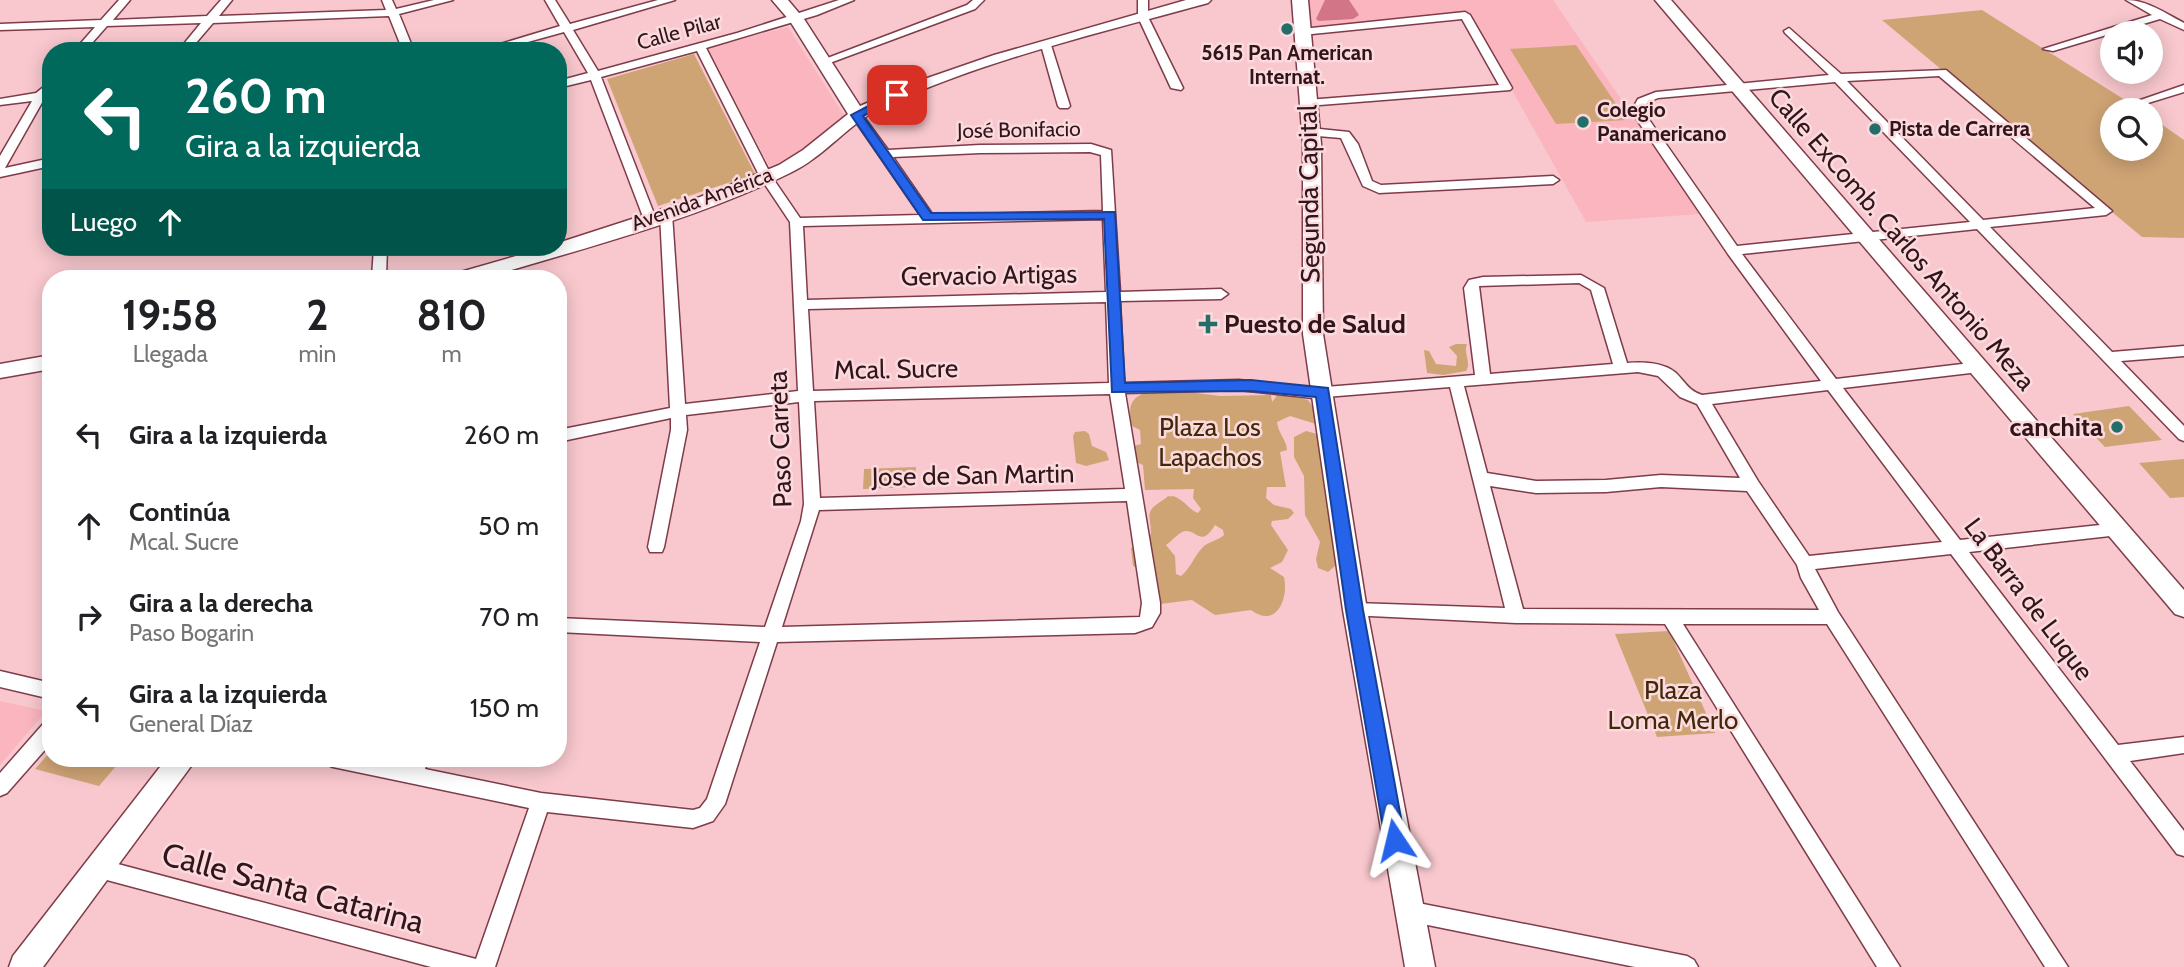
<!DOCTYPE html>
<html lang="es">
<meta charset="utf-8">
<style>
:root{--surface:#fff;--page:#f6f6f6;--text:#202124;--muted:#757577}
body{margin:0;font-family:Cabin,sans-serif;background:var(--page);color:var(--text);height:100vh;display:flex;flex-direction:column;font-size:26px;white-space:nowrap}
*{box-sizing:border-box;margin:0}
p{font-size:23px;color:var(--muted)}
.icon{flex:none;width:38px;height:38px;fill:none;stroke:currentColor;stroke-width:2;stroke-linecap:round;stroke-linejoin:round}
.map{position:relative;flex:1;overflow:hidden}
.details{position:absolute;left:42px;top:270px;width:525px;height:497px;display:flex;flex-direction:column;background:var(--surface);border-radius:28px;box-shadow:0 4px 18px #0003}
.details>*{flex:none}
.top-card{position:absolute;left:42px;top:42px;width:525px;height:214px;border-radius:28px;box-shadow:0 4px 18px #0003;background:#00695c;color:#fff;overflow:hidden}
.tools{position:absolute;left:2100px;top:21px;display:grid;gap:14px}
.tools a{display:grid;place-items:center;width:63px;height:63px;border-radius:50%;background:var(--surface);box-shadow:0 4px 18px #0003;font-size:35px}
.pin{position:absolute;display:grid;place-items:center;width:60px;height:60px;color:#fff;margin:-30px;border-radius:14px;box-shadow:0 4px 10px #0006}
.me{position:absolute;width:77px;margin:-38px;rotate:350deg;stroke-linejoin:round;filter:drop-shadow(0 0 5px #0008)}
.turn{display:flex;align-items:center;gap:24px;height:147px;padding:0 28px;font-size:32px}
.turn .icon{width:91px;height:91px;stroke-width:2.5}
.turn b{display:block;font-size:49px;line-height:60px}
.then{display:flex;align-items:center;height:66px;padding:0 28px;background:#0003;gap:14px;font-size:26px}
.eta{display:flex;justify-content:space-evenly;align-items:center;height:119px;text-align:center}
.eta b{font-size:42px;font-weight:700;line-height:49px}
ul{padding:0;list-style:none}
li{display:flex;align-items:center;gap:21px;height:91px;padding:0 28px}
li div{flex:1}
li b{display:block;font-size:26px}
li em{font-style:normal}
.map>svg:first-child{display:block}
.built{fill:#fbb5bf}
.green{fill:#cfa475;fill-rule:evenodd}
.water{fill:#d27687}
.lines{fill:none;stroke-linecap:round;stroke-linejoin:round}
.street-casing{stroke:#7e3c49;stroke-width:3}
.secondary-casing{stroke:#7e3c49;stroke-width:3}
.street{fill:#fff;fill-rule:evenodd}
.secondary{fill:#fff;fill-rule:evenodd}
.route{fill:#2563eb;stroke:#184099;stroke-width:2}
.poi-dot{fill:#236e69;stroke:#fbdade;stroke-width:2.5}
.labels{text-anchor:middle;stroke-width:5;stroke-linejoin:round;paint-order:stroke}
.far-street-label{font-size:21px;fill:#31151a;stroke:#fbdade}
.far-poi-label{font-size:21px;font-weight:bold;fill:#31151a;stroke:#fbdade;text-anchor:start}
.street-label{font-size:26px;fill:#31151a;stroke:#fbdade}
.poi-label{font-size:26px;font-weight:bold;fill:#31151a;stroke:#fbdade;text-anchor:start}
.park-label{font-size:26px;fill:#412808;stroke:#fbdade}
.near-street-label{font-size:32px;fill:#31151a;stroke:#fbdade}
</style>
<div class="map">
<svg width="2184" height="967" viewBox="0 0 2184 967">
<rect width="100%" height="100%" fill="#f8c8ce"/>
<g class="built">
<path d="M1308 0H1553L1700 214 1586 222 1468 12 1311 30Z"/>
<path d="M788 27 845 117 785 162 769 166 708 48Z"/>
<path d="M0 701 46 711 0 765Z"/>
</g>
<g class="green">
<path d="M1982 10 2141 110H2112V149H2151V117L2184 140V238L2142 237 1882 20Z"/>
<path d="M1576 45 1627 120 1556 124 1510 49Z"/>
<path d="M694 54 755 174 658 206 607 79Z"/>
<path d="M1456 344H1467C1463 354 1472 363 1466 371L1443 375 1427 373 1424 350 1429 351 1436 364 1456 366 1457 356 1449 347Z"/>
<path d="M1164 389 1220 396 1271 395 1272 402 1278 394C1287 395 1298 398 1308 400L1318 414 1316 424 1290 416 1277 422C1278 433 1287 441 1287 450L1280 452 1286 487H1267L1266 498 1274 505 1291 509 1294 513 1288 519 1272 521 1271 525 1288 550 1282 562 1270 568 1284 577C1289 599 1276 629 1251 610L1215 615 1192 600 1160 604 1148 573 1133 566 1131 548 1151 534C1151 514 1143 513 1163 500 1171 495 1164 497 1173 496 1185 500 1189 510 1198 513L1201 509 1193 498 1194 489 1145 490 1143 465 1136 462 1134 446 1141 444 1140 430 1132 426C1125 397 1138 393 1164 389ZM1215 525 1223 530 1224 535C1218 541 1209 541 1203 547 1194 556 1191 568 1181 576L1176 574 1175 556 1166 545C1171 542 1179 532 1185 531 1198 530 1201 548 1215 525Z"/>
<path d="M2129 406 2162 440 2105 447 2073 414Z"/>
<path d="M1085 431 1089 434 1092 446 1106 452 1109 460 1086 466 1076 463 1073 436 1075 432Z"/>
<path d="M1306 431 1321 435 1329 495 1328 508 1336 551 1335 566 1328 572 1318 568 1316 559 1320 542 1305 515 1304 476 1294 457V437Z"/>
<path d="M2184 459V497L2170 498 2139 463Z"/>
<path d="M916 467 914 487 863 489 864 469Z"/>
<path d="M1669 631 1715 733 1657 737 1615 634Z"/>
<path d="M51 751V758H123L99 786 35 769Z"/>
</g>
<path class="water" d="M1325 0H1349L1359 15 1353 19 1319 21 1316 19Z"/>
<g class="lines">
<g class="street-casing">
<g id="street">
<path d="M119 0H130L113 20 207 16 221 0H232L219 16 386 10 382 0H392L396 9 434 0H453L399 14 414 51H403L389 16 213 23 189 51H178L201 23 107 26 85 51H74L95 27 0 30V24L101 20Z"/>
<path d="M545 0H555L570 24 658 0H675L573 30 598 71 737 33 839 0H854L817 15 706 48 772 177 800 218 920 215 851 115 857 111 861 113 888 150 980 145 1091 144 1111 150 1120 292 1221 289 1228 294 1221 299 1120 301 1124 383 1239 380 1313 388 1475 375 1464 288 1469 280 1483 277 1581 275 1604 288 1627 363C1643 362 1663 362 1676 373 1685 382 1689 391 1702 395L1821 381 1728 254 1631 111 1638 99 1656 92 1829 75 1785 33 1784 31 1789 28 1841 74 1946 70 2112 211 2106 215 1990 227 2112 352 2184 346V356L2121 361 2184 426V441L2179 439 1977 229 1742 254 1836 379 1979 362 1984 363 1986 367 1979 372 1843 388 1960 540 2119 523 2125 524 2127 529 2125 534 2119 535 1969 552 2118 745 2184 737V753L2130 761 2184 831V856L2177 854 1951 554 1815 569 1838 612 2068 967H2045L1827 624H1683L1900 967H1877L1665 624 1516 623 1349 615 1346 610 1349 605 1355 603 1505 608 1450 387 1313 398 1239 390 1125 393 1160 603V613L1152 627 1135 633 777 642 725 804 713 821 693 828 547 812 495 967H431L92 876 89 869 92 862 99 859 476 959 529 808 333 767 326 764 324 758H373L407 765 411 758H429L425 769 541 793 693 810 700 808 707 799 760 642 558 632V618L765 627 801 521 804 504 799 402 686 415 687 430 664 547 662 552H650L648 547 671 430V418L558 442V430L670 408 660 214 666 210 672 214 685 404 798 391 790 222 760 177 697 51 601 77 656 219 650 223 645 222 591 80 558 88V81L588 73 564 32 495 51H477L560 26ZM1939 76 2095 208 1983 220 1847 81ZM1835 82 1970 222 1737 246 1643 111 1647 103 1658 98ZM1090 152 1101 155 1103 211 933 215 893 157 980 153ZM1103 219 1106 292 807 300 803 226ZM1579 283 1591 290 1613 364 1490 374 1479 286ZM1106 302 1109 383 813 391 808 309ZM1638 372 1658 376 1680 397 1697 404 1740 478 1661 475 1606 480 1536 481 1487 473 1464 386ZM1828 390 1942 542 1809 556 1758 481 1712 404ZM1110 394 1125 489 820 498 814 401ZM1490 486 1536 493 1606 492 1661 487 1747 491 1797 565 1801 578 1819 610 1523 609ZM1127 501 1142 603 1140 617 782 627 819 510Z"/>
<path d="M973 0H984L975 9 827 64 817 62 967 5Z"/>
<path d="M1138 0H1148V17L1183 88 1181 90 1171 88 1138 17Z"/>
<path d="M2126 0C2147 0 2165 13 2184 23V30L2160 19 2053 51 2043 49 2152 15Z"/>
<path d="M1465 12 1470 15 1512 88 1510 90 1307 106 1301 103 1307 100 1499 85 1462 19 1302 35 1297 32 1302 29Z"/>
<path d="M1042 43 1051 45 1070 106 1068 108H1060L1058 106 1041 45Z"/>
<path d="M51 81V96L44 99 5 168 51 158V166L0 177V156L32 101 0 105V99L36 93Z"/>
<path d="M2184 85V92L2135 107 2129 104Z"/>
<path d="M1310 128 1349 132 1358 144 1372 181 1381 185 1553 176 1559 180 1553 184 1379 193 1363 186 1341 138 1306 135 1304 132Z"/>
<path d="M374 247H387L386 278H372Z"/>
<path d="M0 671 51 683V699L0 687Z"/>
<path d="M51 721V743L7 793 0 796V773L44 723Z"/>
<path d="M1408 901 1687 956 1694 960 1698 967H1635L1408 921 1401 918 1398 911 1401 904Z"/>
</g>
</g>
<g class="secondary-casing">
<g id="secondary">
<path d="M772 0H788L804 19 860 106 913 83 994 55 1186 0H1211L1208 3C1100 33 987 59 885 106 849 122 826 156 790 173 694 220 587 247 485 278H454L457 273 547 247H558V243L700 197 779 165 803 150 848 114 790 21Z"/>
<path d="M1292 0H1308L1321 144 1323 334 1367 610 1435 967H1405L1343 610 1303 334V144Z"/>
<path d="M1655 0H1671L2184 590V617L2175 614Z"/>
<path d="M51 355V369L0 378V364Z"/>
<path d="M167 758H197L43 967H9L13 956Z"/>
</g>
</g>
<use href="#street" class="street"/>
<use href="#secondary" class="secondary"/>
</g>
<path class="route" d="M893 93 903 95 863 116 931 213 1115 212 1125 383 1251 380 1328 388 1363 610 1405 840 1402 847 1395 849 1388 847 1385 840 1346 610 1316 397 1251 391 1112 392 1104 219 923 220 851 115Z"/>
<g class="poi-dot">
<circle cx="1287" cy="29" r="7"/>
<circle cx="1583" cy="122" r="7"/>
<circle cx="1875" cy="129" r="7"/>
<path d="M1204.5 313.5h7v7h7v7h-7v7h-7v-7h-7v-7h7z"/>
<circle cx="2117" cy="427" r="7"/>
</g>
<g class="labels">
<g class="far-street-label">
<text transform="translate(679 32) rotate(-15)" y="7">Calle Pilar</text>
<text transform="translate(1019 130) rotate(-1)" y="7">José Bonifacio</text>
<text transform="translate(702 199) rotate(-20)" y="7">Avenida América</text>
</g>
<g class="far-poi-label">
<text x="1287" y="60" text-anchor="middle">5615 Pan American<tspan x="1287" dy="24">Internat.</tspan></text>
<text x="1597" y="117">Colegio<tspan x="1597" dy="24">Panamericano</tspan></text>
<text x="1889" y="136">Pista de Carrera</text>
</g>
<g class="street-label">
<text transform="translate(1309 194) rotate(-91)" y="9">Segunda Capital</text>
<text transform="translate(1902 239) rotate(49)" y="9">Calle ExComb. Carlos Antonio Meza</text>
<text transform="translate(989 275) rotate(-1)" y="9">Gervacio Artigas</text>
<text transform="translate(896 369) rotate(-1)" y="9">Mcal. Sucre</text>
<text transform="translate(780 439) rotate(-92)" y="9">Paso Carreta</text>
<text transform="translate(973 475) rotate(-1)" y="9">Jose de San Martin</text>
<text transform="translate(2029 599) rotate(53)" y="9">La Barra de Luque</text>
</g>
<g class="poi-label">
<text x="1224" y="333">Puesto de Salud</text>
<text x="2103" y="436" text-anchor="end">canchita</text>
</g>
<g class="park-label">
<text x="1210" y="436">Plaza Los<tspan x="1210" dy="30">Lapachos</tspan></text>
<text x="1673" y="699">Plaza<tspan x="1673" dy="30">Loma Merlo</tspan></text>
</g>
<g class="near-street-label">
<text transform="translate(293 888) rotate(15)" y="11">Calle Santa Catarina</text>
</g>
</g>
</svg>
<div class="tools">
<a><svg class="icon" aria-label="sound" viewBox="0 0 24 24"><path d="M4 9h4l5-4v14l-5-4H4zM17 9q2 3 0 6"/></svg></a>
<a><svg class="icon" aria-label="search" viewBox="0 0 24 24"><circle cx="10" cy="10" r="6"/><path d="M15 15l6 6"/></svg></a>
</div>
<div class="pin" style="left:897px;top:95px;background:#d93025"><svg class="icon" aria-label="arrive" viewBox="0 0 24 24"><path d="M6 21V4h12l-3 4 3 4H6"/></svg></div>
<svg class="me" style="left:1395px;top:840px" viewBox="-20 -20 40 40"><path d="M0-17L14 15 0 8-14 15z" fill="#2563eb" stroke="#fff" stroke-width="4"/></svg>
<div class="top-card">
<div class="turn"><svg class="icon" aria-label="left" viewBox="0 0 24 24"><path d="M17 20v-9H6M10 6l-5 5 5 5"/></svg><div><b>260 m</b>Gira a la izquierda</div></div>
<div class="then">Luego<svg class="icon" aria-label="ahead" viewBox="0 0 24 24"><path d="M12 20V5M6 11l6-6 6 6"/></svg></div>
</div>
<section class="details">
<div class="eta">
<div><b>19:58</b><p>Llegada</p></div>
<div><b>2</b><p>min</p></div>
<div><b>810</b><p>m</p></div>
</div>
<ul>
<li><svg class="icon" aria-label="left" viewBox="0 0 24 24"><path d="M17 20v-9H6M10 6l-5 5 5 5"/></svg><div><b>Gira a la izquierda</b></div><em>260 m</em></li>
<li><svg class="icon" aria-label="ahead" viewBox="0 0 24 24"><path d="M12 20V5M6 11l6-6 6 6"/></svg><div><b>Continúa</b><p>Mcal. Sucre</p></div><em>50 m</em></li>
<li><svg class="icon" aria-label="right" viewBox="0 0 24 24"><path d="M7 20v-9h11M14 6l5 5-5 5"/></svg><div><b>Gira a la derecha</b><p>Paso Bogarin</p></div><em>70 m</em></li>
<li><svg class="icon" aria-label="left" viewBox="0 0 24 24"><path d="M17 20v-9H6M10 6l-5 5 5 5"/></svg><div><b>Gira a la izquierda</b><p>General Díaz</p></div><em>150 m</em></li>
</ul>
</section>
</div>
